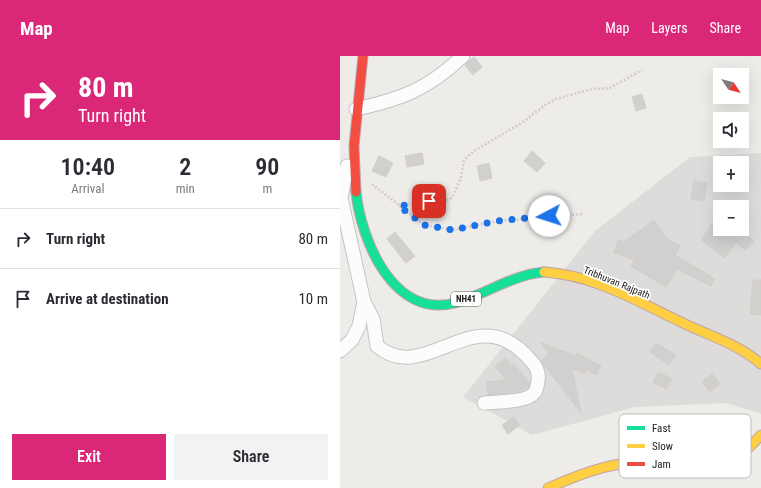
<!DOCTYPE html>
<meta charset="utf-8">
<style>
:root{--surface:#fff;--page:#f2f2f3;--text:#2b2b33;--muted:#7c7c81;--line:#e1e1e2;--accent:#db2777}
body{margin:0;font-family:"Roboto Condensed",sans-serif;background:var(--page);color:var(--text);height:100vh;display:flex;flex-direction:column;font-size:15px;white-space:nowrap}
*{box-sizing:border-box;margin:0}
p{font-size:13px;color:var(--muted)}
.icon{flex:none;width:22px;height:22px;fill:none;stroke:currentColor;stroke-width:2;stroke-linecap:round;stroke-linejoin:round}
.map{position:relative;flex:1;overflow:hidden}
.panel{display:flex;flex-direction:column;background:var(--surface);width:340px}
.panel>*{flex:none}
.hud{background:#db2777;color:#fff;overflow:hidden}
.needle{width:26px;rotate:125deg}
.controls{position:absolute;left:373px;top:12px;display:grid;gap:8px}
.controls a{display:grid;place-items:center;width:36px;height:36px;border-radius:0px;background:var(--surface);box-shadow:0 4px 16px #0002;font-size:20px}
.pin{position:absolute;display:grid;place-items:center;width:34px;height:34px;color:#fff;margin:-17px;border-radius:8px;box-shadow:0 2px 6px #0006}
.me{position:absolute;width:44px;margin:-22px;rotate:265deg;stroke-linejoin:round;filter:drop-shadow(0 0 3px #0008)}
.turn{display:flex;align-items:center;gap:14px;height:84px;padding:0 12px;font-size:18px}
.turn .icon{width:52px;height:52px;stroke-width:2.5}
.turn b{display:block;font-size:28px;line-height:34px}
.eta{display:flex;justify-content:space-evenly;align-items:center;height:68px;text-align:center}
.eta b{font-size:24px;font-weight:600;line-height:28px}
.primary-button{display:flex;gap:8px;margin-top:auto;padding:8px 12px}
.primary-button a{flex:1;height:46px;border-radius:0px;background:var(--accent);color:#fff;font-size:16px;font-weight:600;line-height:46px;text-align:center}
.primary-button a+a{background:var(--page);color:var(--text)}
ul{padding:0;list-style:none}
li{display:flex;align-items:center;gap:12px;height:60px;padding:0 12px;border-top:1px solid var(--line)}
li div{flex:1}
li b{display:block;font-size:15px}
li em{font-style:normal}
header{display:flex;align-items:center;gap:24px;box-sizing:border-box;height:56px;padding:0 20px;background:var(--accent);color:#fff}
header strong{font-size:19px}
nav{display:flex;gap:22px;margin-inline-start:auto;font-size:14px}
main{display:flex;flex:1;min-height:0}
.map>svg:first-child{display:block}
.residential{fill:#dddcda;fill-rule:evenodd}
.building{fill:#d2d0ce;stroke:#d1cecb}
.lines{fill:none;stroke-linecap:round;stroke-linejoin:round}
.street-casing{stroke:#c5c4c3;stroke-width:15}
.fast-casing{stroke:#c1a2ac;stroke-width:11}
.slow-casing{stroke:#c1a2ac;stroke-width:11}
.jam-casing{stroke:#c1a2ac;stroke-width:11}
.path{stroke:#d6cac8;stroke-width:2.5;stroke-dasharray:2 2;stroke-linecap:butt}
.street{stroke:#fcfcfc;stroke-width:13}
.fast{stroke:#16e098;stroke-width:9}
.slow{stroke:#ffcf43;stroke-width:9}
.jam{stroke:#f24e42;stroke-width:9}
.route{stroke:#1a73e8;stroke-width:7;stroke-dasharray:0 12.6}
.labels{text-anchor:middle;stroke-width:3.5;stroke-linejoin:round;paint-order:stroke}
.shield{fill:#fff;stroke:#636363;stroke-width:1}
.shield-label{font-size:9px;font-weight:bold;fill:#202020}
.street-label{font-size:10px;fill:#202020;stroke:#fff}
.key{fill:#fff;stroke:#bcbcbc;stroke-width:1}
.key-label{font-size:11px;fill:#202020}
</style>
<header>
<strong>Map</strong>
<nav><a>Map</a><a>Layers</a><a>Share</a></nav>
</header>
<main>
<section class="panel">
<div class="hud">
<div class="turn"><svg class="icon" aria-label="right" viewBox="0 0 24 24"><path d="M7 20v-9h11M14 6l5 5-5 5"/></svg><div><b>80 m</b>Turn right</div></div>
</div>
<div class="eta">
<div><b>10:40</b><p>Arrival</p></div>
<div><b>2</b><p>min</p></div>
<div><b>90</b><p>m</p></div>
</div>
<ul>
<li><svg class="icon" aria-label="right" viewBox="0 0 24 24"><path d="M7 20v-9h11M14 6l5 5-5 5"/></svg><div><b>Turn right</b></div><em>80 m</em></li>
<li><svg class="icon" aria-label="arrive" viewBox="0 0 24 24"><path d="M6 21V4h12l-3 4 3 4H6"/></svg><div><b>Arrive at destination</b></div><em>10 m</em></li>
</ul>
<div class="primary-button"><a>Exit</a><a>Share</a></div>
</section>
<div class="map">
<svg width="421" height="432" viewBox="0 0 421 432">
<rect width="100%" height="100%" fill="#eeece9"/>
<path class="residential" d="M421 97V358L387 347 295 351 192 379 123 341 255 175 350 101ZM380 107H402V129H380ZM380 151H402V173H380Z"/>
<g class="building">
<path d="M134 1 142 11 133 19 125 9Z"/>
<path d="M302 38 306 52 296 55 292 41Z"/>
<path d="M192 95 205 107 197 116 184 105Z"/>
<path d="M82 97 84 108 67 111 65 100Z"/>
<path d="M39 100 53 107 46 121 32 115Z"/>
<path d="M149 107 152 122 140 125 137 110Z"/>
<path d="M354 125 367 127 364 145 351 143Z"/>
<path d="M380 157V173H405L404 176 414 185 405 194 396 186 385 202 361 184Z"/>
<path d="M314 164 326 182 340 190 335 199 375 223 371 230 337 213 326 231 291 210 295 204 274 197 278 184 284 186Z"/>
<path d="M55 176 75 200 66 207 47 183Z"/>
<path d="M413 224H421V259L410 258Z"/>
<path d="M200 286 236 300 237 297 261 310 256 319 246 314 244 318 232 312 241 357 204 309 201 305 209 298Z"/>
<path d="M316 287 336 299 329 309 310 296Z"/>
<path d="M165 302 172 310 174 308 189 327V331L177 336 148 339 147 326 166 324 155 310Z"/>
<path d="M319 316 332 323 326 333 313 326Z"/>
<path d="M372 318 380 328 370 336 362 325Z"/>
<path d="M174 361 180 369 168 378 162 369Z"/>
</g>
<g class="lines">
<g class="street-casing">
<g id="street">
<path d="M16 53C62 43 88 33 123 0"/>
<path d="M24 246 33 263 37 290C87 332 136 237 192 306 197 311 199 318 198 325 197 329 197 334 194 337 188 346 156 346 144 347"/>
<path d="M0 295 12 284 19 270 24 246 1 142 7 110"/>
</g>
</g>
<g class="fast-casing">
<path id="fast" d="M16 136C21 184 53 263 115 247 145 239 171 219 204 216"/>
</g>
<g class="slow-casing">
<g id="slow">
<path d="M204 216C255 219 298 246 343 267 370 280 398 288 421 308"/>
<path d="M208 432C236 420 265 408 296 406 333 404 374 420 406 394 411 390 416 384 421 379"/>
</g>
</g>
<g class="jam-casing">
<path id="jam" d="M16 136 14 90 23 0"/>
</g>
<g class="path">
<path d="M32 128 84 169 113 174 157 165 243 158"/>
<path d="M59 150 89 145H105L112 142 121 122 124 104 134 95 183 66 205 49 216 43 252 33 270 32 302 14"/>
</g>
<use href="#street" class="street"/>
<use href="#fast" class="fast"/>
<use href="#slow" class="slow"/>
<use href="#jam" class="jam"/>
</g>
<g class="lines">
<path class="route" d="M89 145 59 150 84 169 113 174 157 165 209 160"/>
</g>
<g class="labels">
<rect class="shield" x="111" y="236" width="30" height="14" rx="3"/>
<g class="shield-label">
<text x="126" y="246">NH41</text>
</g>
<g class="street-label">
<text transform="translate(277 226) rotate(22)" y="4">Tribhuvan Rajpath</text>
</g>
</g>
<rect x="279" y="358" width="132" height="64" rx="6" class="key"/>
<rect x="287" y="370" width="18" height="4" fill="#16e098"/>
<rect x="287" y="388" width="18" height="4" fill="#ffcf43"/>
<rect x="287" y="406" width="18" height="4" fill="#f24e42"/>
<g class="key-label">
<text x="312" y="376">Fast</text>
<text x="312" y="394">Slow</text>
<text x="312" y="412">Jam</text>
</g>
</svg>
<div class="controls">
<a><svg class="needle" viewBox="-14 -14 28 28"><path d="M0-13l5 13h-10z" fill="#e53935"/><path d="M0 13l5-13h-10z" fill="#7c7c81"/></svg></a>
<a><svg class="icon" aria-label="sound" viewBox="0 0 24 24"><path d="M4 9h4l5-4v14l-5-4H4zM17 9q2 3 0 6"/></svg></a>
<a>+</a>
<a>−</a>
</div>
<div class="pin" style="left:89px;top:145px;background:#d93025"><svg class="icon" aria-label="arrive" viewBox="0 0 24 24"><path d="M6 21V4h12l-3 4 3 4H6"/></svg></div>
<svg class="me" style="left:209px;top:160px" viewBox="-20 -20 40 40"><circle r="19" fill="#fff"/><path d="M0-13L10 11 0 6-10 11z" fill="#1a73e8"/></svg>
</div>
</main>
